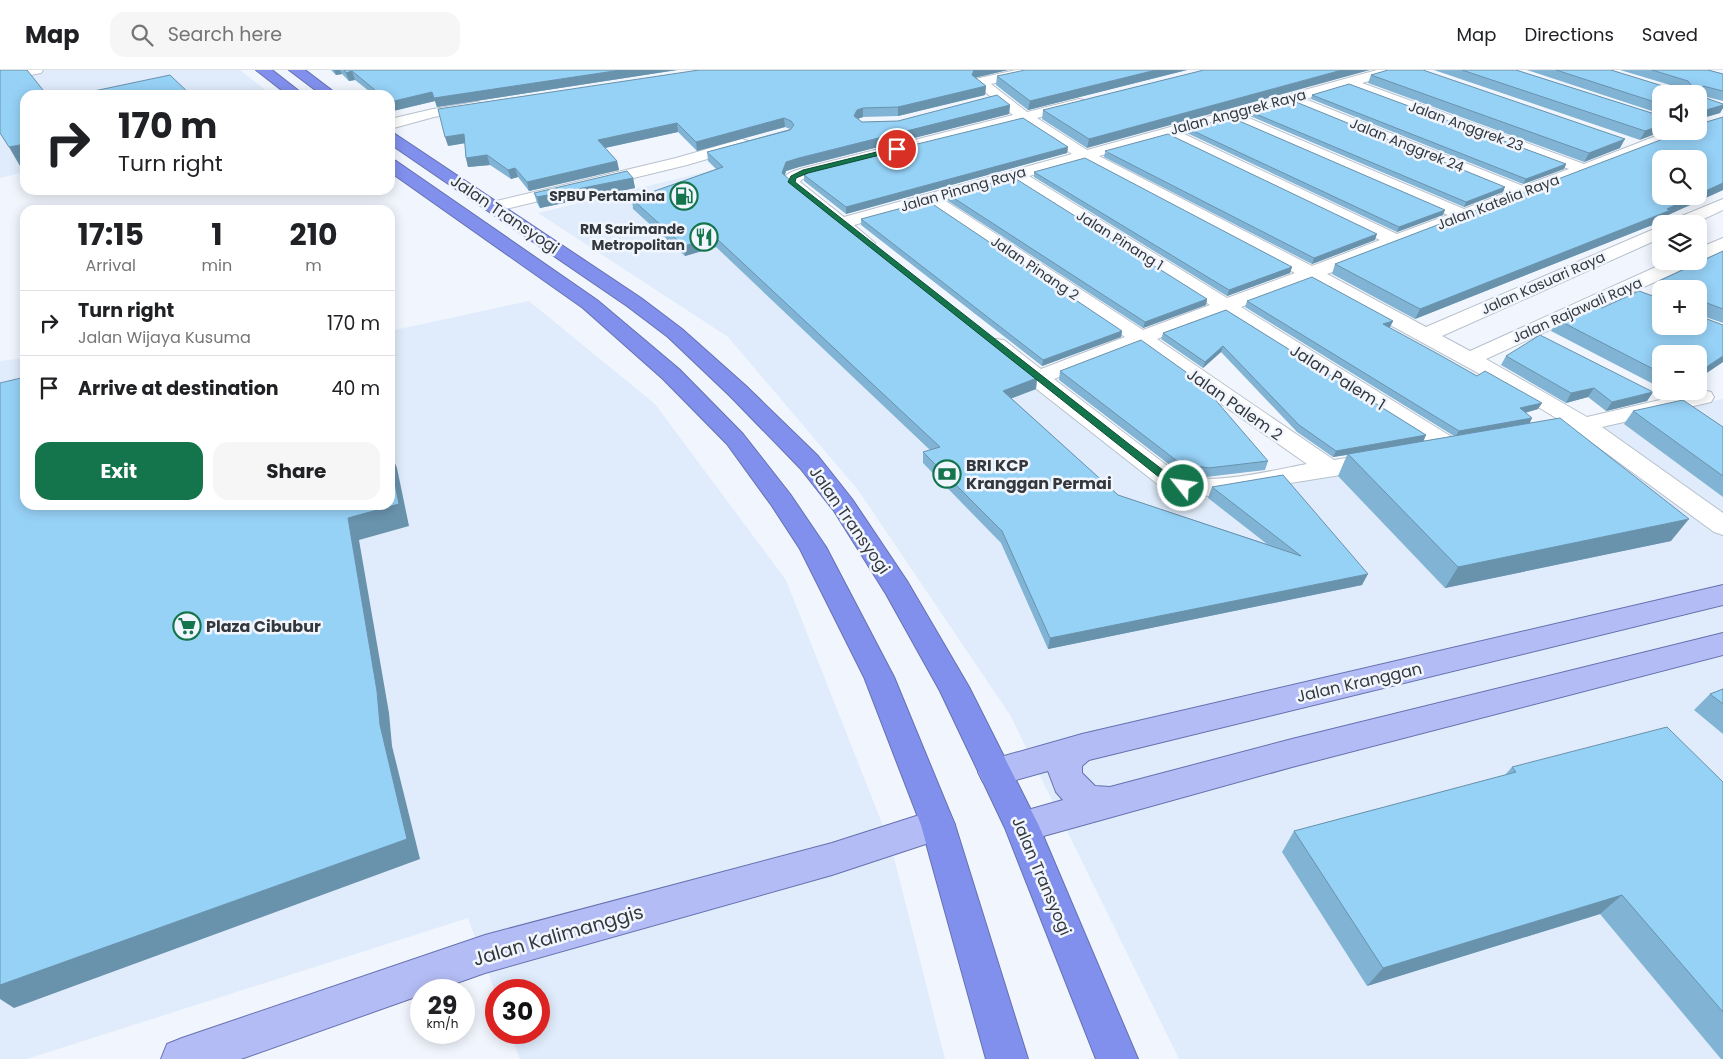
<!DOCTYPE html>
<meta charset="utf-8">
<style>
:root{--surface:#fff;--page:#f6f6f6;--text:#202124;--muted:#757577;--line:#e0e0e0;--accent:#14754c}
body{margin:0;font-family:Poppins,sans-serif;background:var(--page);color:var(--text);height:100vh;display:flex;flex-direction:column;font-size:19px;white-space:nowrap}
*{box-sizing:border-box;margin:0}
p{font-size:16px;color:var(--muted)}
.icon{flex:none;width:28px;height:28px;fill:none;stroke:currentColor;stroke-width:2;stroke-linecap:round;stroke-linejoin:round}
.map{position:relative;flex:1;overflow:hidden}
.panel{position:absolute;left:20px;top:135px;width:375px;height:305px;display:flex;flex-direction:column;background:var(--surface);border-radius:15px;box-shadow:0 2px 12px #0003}
.panel>*{flex:none}
.banner{position:absolute;left:20px;top:20px;width:375px;height:105px;border-radius:15px;box-shadow:0 2px 12px #0003;background:#fff;color:var(--text);overflow:hidden}
.controls{position:absolute;left:1652px;top:15px;display:grid;gap:10px}
.controls a{display:grid;place-items:center;width:55px;height:55px;border-radius:10px;background:var(--surface);box-shadow:0 2px 12px #0003;font-size:25px}
.speed{position:absolute;left:410px;top:909px;display:flex;gap:10px;font-size:25px;font-weight:700;text-align:center}
.speed>*{display:grid;place-content:center;width:65px;height:65px;border-radius:50%;background:var(--surface);box-shadow:0 2px 12px #0003;line-height:1}
.speed small{font-size:12px;font-weight:400}
.speed .limit{border:8px solid #d22;background:#fff;color:#111}
.pin{position:absolute;display:grid;place-items:center;width:42px;height:42px;color:#fff;margin:-21px;border:2px solid #fff;border-radius:50%;box-shadow:0 1px 5px #0007}
.me{position:absolute;width:55px;margin:-28px;rotate:300deg;stroke-linejoin:round;filter:drop-shadow(0 0 4px #0008)}
.turn{display:flex;align-items:center;gap:18px;height:105px;padding:0 15px;font-size:22px}
.turn .icon{width:65px;height:65px;stroke-width:2.5}
.turn b{display:block;font-size:35px;line-height:42px}
.eta{display:flex;justify-content:space-evenly;align-items:center;height:85px;text-align:center}
.eta b{font-size:30px;font-weight:700;line-height:35px}
.primary-button{display:flex;gap:10px;margin-top:auto;padding:10px 15px}
.primary-button a{flex:1;height:58px;border-radius:15px;background:var(--accent);color:#fff;font-size:20px;font-weight:700;line-height:58px;text-align:center}
.primary-button a+a{background:var(--page);color:var(--text)}
ul{padding:0;list-style:none}
li{display:flex;align-items:center;gap:15px;height:65px;padding:0 15px;border-top:1px solid var(--line)}
li div{flex:1}
li b{display:block;font-size:19px}
li em{font-style:normal}
header{display:flex;align-items:center;gap:30px;box-sizing:border-box;height:70px;padding:0 25px;background:var(--surface);border-bottom:1px solid var(--line)}
header strong{font-size:24px}
nav{display:flex;gap:28px;margin-inline-start:auto;font-size:18px}
.search{width:350px;height:45px;background:var(--page);display:flex;align-items:center;gap:12px;box-sizing:border-box;padding:0 18px;border-radius:15px;color:var(--muted);font-size:19px}
.map>svg:first-child{display:block}
.built{fill:#e0ecfb}
.lines{fill:none;stroke-linecap:round;stroke-linejoin:round}
.minor-casing{stroke:#b7c1cd;stroke-width:2}
.major-casing{stroke:#6671af;stroke-width:2}
.highway-casing{stroke:#6671af;stroke-width:2}
.minor{fill:#fff;fill-rule:evenodd}
.major{fill:#b3bcf4;fill-rule:evenodd}
.highway{fill:#8190ed;fill-rule:evenodd}
.wall{fill:#81b4d4}
.shaded-wall{fill:#6992ac}
.building{fill:#96d1f6;stroke:#6992ac}
.route{fill:#14754c;stroke:#0d4c31}
.labels{text-anchor:middle;stroke-width:5;stroke-linejoin:round;paint-order:stroke}
.far-street-label{font-size:14px;fill:#34383d;stroke:#f1f6fe}
.far-poi-label{font-size:14px;font-weight:bold;fill:#34383d;stroke:#f1f6fe;text-anchor:end}
.street-label{font-size:16px;fill:#34383d;stroke:#f1f6fe}
.poi-label{font-size:16px;font-weight:bold;fill:#34383d;stroke:#f1f6fe;text-anchor:start}
.near-street-label{font-size:19px;fill:#34383d;stroke:#f1f6fe}
</style>
<header>
<strong>Map</strong>
<div class="search"><svg class="icon" aria-label="search" viewBox="0 0 24 24"><circle cx="10" cy="10" r="6"/><path d="M15 15l6 6"/></svg>Search here</div>
<nav><a>Map</a><a>Directions</a><a>Saved</a></nav>
</header>
<div class="map">
<svg width="1723" height="989" viewBox="0 0 1723 989">
<rect width="100%" height="100%" fill="#f1f6fe"/>
<g class="built">
<path d="M0 0H240L272 25H25V102L0 108Z"/>
<path d="M725 97 794 118 1190 431 1723 329V989H1179L1010 645 858 420 728 267 538 143Z"/>
<path d="M529 231 655 334 786 510 891 776 945 989H520L510 963 539 962V920H496V924L468 848 27 989H0V291L25 288V435H390V261Z"/>
</g>
<g class="lines">
<g class="minor-casing">
<g id="minor">
<path d="M15 0H43L41 3 0 11V3Z"/>
<path d="M1016 0H1041L1039 3 991 14 1027 42 1079 29 1084 30 1086 33 1084 36 1037 48 1087 80 1377 0H1399L1397 3 1362 13 1584 94 1669 61H1691L1689 64 1327 204 1426 257 1661 156V168L1442 266 1470 281 1669 191H1694L1692 195 1486 289 1587 347 1703 320 1711 322 1714 327 1711 332 1602 357 1723 443V465L1714 462 1579 363 1536 370 1528 368 1524 363 1528 358 1561 351 1520 326 1310 211 1241 237 1460 372 1463 377 1460 382 1451 385 1442 382 1224 244 1157 269 1334 390 1378 383 1387 386 1390 391 1387 396 1378 399 1209 426 1183 424 1160 416 1029 313 985 275 988 270 996 269 1004 270 1041 299 1125 267 928 134 854 155 875 173 873 177 866 179 859 177 785 115C782 104 791 102 800 99L1013 45 973 12 975 9ZM1348 17 1569 99 1523 116 1305 29ZM1290 33 1508 122 1464 139 1244 46ZM1229 50 1448 145 1397 164 1182 63ZM1022 52 1072 84 844 147 800 112 801 110 812 105ZM1167 67 1380 170 1312 196 1099 86ZM1084 91 1295 203 1227 228 1029 106ZM1013 110 1210 235 1143 260 944 130ZM1139 276 1307 394C1274 400 1207 417 1178 404L1054 309Z"/>
<path d="M476 32 481 33 483 36 481 39 434 47 390 59V49L433 39Z"/>
<path d="M742 69 748 71 750 74 748 77 687 95 494 142 488 141 485 137 488 133 676 88Z"/>
<path d="M1723 129V140L1693 154H1669L1672 150Z"/>
<path d="M1723 168V181L1699 191V178Z"/>
</g>
</g>
<g class="major-casing">
<g id="major">
<path d="M1723 515V535L1089 690 1082 696V703L1095 716 1110 717 1292 669 1723 563V585L1292 697 1022 772 1010 767 1005 756 1010 745 1063 730 1056 722 1048 701 995 716 983 712 978 702 983 692 1082 664Z"/>
<path d="M938 739 950 744 955 755 950 766 832 805 485 903 437 920H421V925L241 989H161L167 974 182 968 485 865 832 773Z"/>
</g>
</g>
<g class="highway-casing">
<g id="highway">
<path d="M256 0H272L304 25H288Z"/>
<path d="M289 0H305L338 25H322Z"/>
<path d="M390 62 395 64 641 228 682 259 746 316 818 386 852 429 907 511 969 617 1039 756 1138 989H1096L1005 758 940 621 886 524 834 441 800 398 730 326 668 267 627 236 390 74Z"/>
<path d="M390 89 396 91 597 230 679 299 743 364 790 424 826 477 894 607 955 755 1028 989H986L921 755 864 607 800 479 772 436 727 374 663 309 583 238 390 102Z"/>
</g>
</g>
<use href="#minor" class="minor"/>
<use href="#major" class="major"/>
<use href="#highway" class="highway"/>
</g>
<g class="wall">
<path d="M331 0H677L437 37 435 31 393 41 390 39V25H374L355 10 349 11 342 4 336 5Z"/>
<path d="M699 0H1008L975 8 986 16 985 25 898 46 863 47 858 49 862 52 898 51 1010 35 1009 44 799 97 786 101 785 106 833 148 1029 303 1037 308 1036 319 1011 328 1118 425 1267 474 1208 428 1212 417 1362 515 1048 579 1001 473 923 393V382L930 380 716 177 685 186 633 139 632 129 716 99 708 91 707 82 790 59 785 57 697 81 678 62 605 78 617 91 619 100 529 121 518 107 511 109 490 95 468 97 466 88 465 73 448 76Z"/>
<path d="M1187 0 1028 40 996 15 997 6Z"/>
<path d="M1204 0 1087 78 1042 49 1043 40Z"/>
<path d="M1434 0H1516L1661 46 1640 70Z"/>
<path d="M1527 0H1611L1666 17H1677L1620 0H1708L1723 4V31L1703 26V27L1723 34V38L1720 43 1703 48V53L1723 47V120L1668 145 1665 150 1415 249 1332 204 1335 194 1653 74 1699 61V24H1661V44Z"/>
<path d="M1371 5 1620 78 1584 92 1368 13Z"/>
<path d="M1312 25 1566 94 1564 99 1523 114 1311 29Z"/>
<path d="M1251 42 1503 122 1464 137 1250 46Z"/>
<path d="M1189 59 1443 145 1397 162 1187 63Z"/>
<path d="M1068 77 1067 83 846 144 804 111V105Z"/>
<path d="M1105 82 1375 170 1312 194 1104 87Z"/>
<path d="M1034 102 1292 197 1290 203 1227 226 1034 107Z"/>
<path d="M633 108 635 118 540 138 537 133 534 123Z"/>
<path d="M949 125 1207 229 1206 235 1143 258 948 131Z"/>
<path d="M861 149 1122 261 1121 267 1042 296 861 155Z"/>
<path d="M1723 181V253L1703 246 1702 247 1723 255V292L1699 308V284H1661V318L1551 261 1558 250 1592 234 1602 238 1639 221 1661 229V256H1699V219H1661V227L1652 222 1659 211Z"/>
<path d="M1247 231 1393 251 1390 257 1389 258 1538 339 1525 343 1529 353 1671 471 1445 518 1338 406 1347 385 1333 387 1297 362 1221 282 1203 298 1161 269 1163 263 1226 240 1426 365 1423 371 1454 366 1245 237Z"/>
<path d="M1506 286 1653 322 1647 331 1606 341 1588 327 1566 333 1501 295Z"/>
<path d="M1060 301 1268 391 1265 400 1206 407 1179 402 1059 310Z"/>
<path d="M1668 321H1679L1676 324Z"/>
<path d="M1633 341 1723 357V427L1624 354Z"/>
<path d="M1723 619V664L1694 640 1710 624Z"/>
<path d="M1512 697 1723 712V989H1721L1600 844 1367 916 1282 782 1294 761 1505 705Z"/>
</g>
<g class="shaded-wall">
<path d="M334 0H340L342 4 336 5Z"/>
<path d="M621 0H677L437 37 434 28Z"/>
<path d="M974 0H1008L973 8 972 5Z"/>
<path d="M1156 0H1187L1028 40 1030 31Z"/>
<path d="M1342 0H1370L1087 78 1089 69Z"/>
<path d="M352 1 355 10 349 11 346 3Z"/>
<path d="M986 16 985 25 898 46V37Z"/>
<path d="M432 22 435 31 393 41 390 32Z"/>
<path d="M1010 35 1009 44 799 97 786 101 782 112V103L786 92 799 88Z"/>
<path d="M1723 35V38L1720 43 1699 49 1703 41Z"/>
<path d="M863 38V47L857 49 854 46 857 40Z"/>
<path d="M784 48 785 57 697 81 696 72Z"/>
<path d="M677 53 678 62 600 79 598 70Z"/>
<path d="M1661 55V61H1663L1640 70 1645 61Z"/>
<path d="M464 64 466 73 448 76 445 67Z"/>
<path d="M1625 69 1620 78 1584 92 1589 83Z"/>
<path d="M25 74V94L20 96 9 77Z"/>
<path d="M1068 77 1067 83 846 144V137Z"/>
<path d="M487 85 490 95 468 97 466 88Z"/>
<path d="M617 91 619 100 529 121 527 112Z"/>
<path d="M1566 94 1564 99 1523 114 1526 109Z"/>
<path d="M515 98 518 107 511 109 508 100Z"/>
<path d="M633 108 635 118 540 138 537 127Z"/>
<path d="M1723 113V120L1668 145 1665 150 1415 249 1420 239 1694 126H1699V124Z"/>
<path d="M1505 117 1503 122 1464 137 1466 132Z"/>
<path d="M1445 140 1443 145 1397 162 1399 157Z"/>
<path d="M1377 164 1375 170 1312 194 1314 188Z"/>
<path d="M715 167 716 177 685 186 684 176Z"/>
<path d="M1292 197 1290 203 1227 226 1229 220Z"/>
<path d="M1207 229 1206 235 1143 258 1145 252Z"/>
<path d="M1393 251 1390 257 1381 260 1383 254Z"/>
<path d="M1122 261 1121 267 1042 296 1043 290Z"/>
<path d="M1223 276 1221 282 1203 298 1205 292Z"/>
<path d="M1723 286V292L1699 308V302Z"/>
<path d="M1037 308 1036 319 1002 332 1003 321Z"/>
<path d="M1594 318 1588 327 1566 333 1571 323Z"/>
<path d="M1653 322 1647 331 1606 341 1612 332Z"/>
<path d="M1542 333 1538 339 1517 345 1520 338Z"/>
<path d="M1532 348 1529 355 1455 367 1459 361Z"/>
<path d="M1426 365 1423 372 1333 387 1336 381Z"/>
<path d="M390 381 397 398 409 456 359 470 389 643 392 676 420 789 14 938 0 929V915L380 655 348 448 390 387Z"/>
<path d="M1689 449 1671 471 1445 518 1458 497Z"/>
<path d="M1368 504 1362 515 1048 579 1050 568Z"/>
<path d="M1622 825 1600 844 1367 916 1383 898Z"/>
</g>
<g class="building">
<path d="M0 0H27L47 25H25V74L9 77 0 63Z"/>
<path d="M344 0H621L434 28 432 22 390 32V25H381L352 1 346 3Z"/>
<path d="M699 0H974L972 5 986 16 898 37 863 38 857 40 854 46 862 52 898 51 997 25 1010 35 799 88 786 92 782 103 833 148 838 150 1026 298 1029 303 1037 308 1003 321 1118 425 1301 486 1212 417 1283 405 1368 504 1050 568 1002 461 923 382 940 377 715 167 684 176 632 129 723 97 707 82 790 60 794 55 791 51 784 48 696 72 677 53 598 70 617 91 527 112 515 98 508 100 487 85 466 88 464 64 445 67 438 39Z"/>
<path d="M1025 0H1156L1030 31 997 6Z"/>
<path d="M1204 0H1342L1089 69 1043 40Z"/>
<path d="M1388 0H1423L1625 69 1589 83 1371 5Z"/>
<path d="M1462 0H1516L1661 46V55L1645 61Z"/>
<path d="M1556 0H1611L1666 17H1690L1692 16 1688 11 1652 0H1708L1723 4V21L1703 16V27L1723 34V35L1703 41V53L1723 47V113L1699 124V89H1661V126H1694L1667 139 1671 140 1420 239 1335 194 1684 61H1699V24H1661V34Z"/>
<path d="M170 5 191 25H75Z"/>
<path d="M1349 14 1566 94 1526 109 1312 25Z"/>
<path d="M1291 30 1505 117 1466 132 1251 42Z"/>
<path d="M1230 47 1445 140 1399 157 1189 59Z"/>
<path d="M1023 48 1068 77 846 137 804 105 812 100Z"/>
<path d="M1168 64 1377 164 1314 188 1105 81Z"/>
<path d="M1085 88 1292 197 1229 220 1034 102Z"/>
<path d="M627 101 633 108 537 127 534 123Z"/>
<path d="M1013 107 1207 229 1145 252 949 125Z"/>
<path d="M928 131 1122 261 1043 290 861 149Z"/>
<path d="M1723 181V239L1707 233 1705 235V243H1700L1699 244V219H1670V217L1659 211Z"/>
<path d="M1312 207 1393 251 1383 254 1438 284 1477 306 1485 301 1542 333 1520 338 1532 348 1459 361 1247 231Z"/>
<path d="M1639 221 1661 229V256H1699V246L1723 255V286L1699 302V284H1661V303L1558 250 1592 234 1602 238Z"/>
<path d="M1226 240 1426 365 1336 381 1299 355 1223 276 1205 292 1163 263Z"/>
<path d="M1540 265 1653 322 1612 332 1594 318 1571 323 1506 286Z"/>
<path d="M1141 270 1200 312 1268 391 1209 398 1181 394 1060 301Z"/>
<path d="M25 307V435H390V387L399 434 348 448 377 621 380 655 407 769 0 915V313Z"/>
<path d="M1683 330 1723 357V406L1633 341Z"/>
<path d="M1560 348 1689 449 1458 497 1348 384Z"/>
<path d="M1723 619V634L1710 624Z"/>
<path d="M1667 657 1723 712V942L1622 825 1383 898 1294 761 1516 702 1512 697Z"/>
</g>
<path class="route" d="M897 77H900V80L808 103 796 108 795 112 1129 374 1176 410 1188 416 1186 419 1183 420 1169 415 788 112 791 106 803 100Z"/>
<defs>
<g id="fuel-ring" transform="scale(1.4375)"><circle r="9.5" fill="#f1f6fe" stroke="#14754c" stroke-width="1.5"/><path d="M-5.5-6h7V0h2V4h1.3V-2.5L3-4.5l.8-.8L6-3V5H2.5V1h-1V6h-7ZM-4.2-4.7v3.2H.2V-4.7Z" fill="#14754c"/></g>
<g id="restaurant-ring" transform="scale(1.4375)"><circle r="9.5" fill="#f1f6fe" stroke="#14754c" stroke-width="1.5"/><path d="M-5-6h1v4h1v-4h1v4h1v-4h1v5L-1.5 .5V6h-2V.5L-5-1ZM5-6V6H3V1.5H1.5Q1.5-4 5-6Z" fill="#14754c"/></g>
<g id="bank-ring" transform="scale(1.4375)"><circle r="9.5" fill="#f1f6fe" stroke="#14754c" stroke-width="1.5"/><path d="M-6-4H6V4H-6ZM0-2.3a2.3 2.3 0 1 0 0 4.6a2.3 2.3 0 1 0 0-4.6Z" fill="#14754c"/></g>
<g id="supermarket-ring" transform="scale(1.4375)"><circle r="9.5" fill="#f1f6fe" stroke="#14754c" stroke-width="1.5"/><path d="M-6-5.5h2.5l.6 2H6L4.5 2H-2.5L-4.4-4H-6ZM-1.5 3.2a1.3 1.3 0 1 0 .1 0ZM3 3.2a1.3 1.3 0 1 0 .1 0Z" fill="#14754c"/></g>
</defs>
<g fill-rule="evenodd">
<use href="#fuel-ring" x="684" y="126"/>
<use href="#restaurant-ring" x="704" y="167"/>
<use href="#bank-ring" x="947" y="404"/>
<use href="#supermarket-ring" x="187" y="556"/>
</g>
<g class="labels">
<g class="far-street-label">
<text transform="translate(1238 42) rotate(-15)" y="5">Jalan Anggrek Raya</text>
<text transform="translate(1466 56) rotate(20)" y="5">Jalan Anggrek 23</text>
<text transform="translate(1407 75) rotate(22)" y="5">Jalan Anggrek 24</text>
<text transform="translate(963 119) rotate(-16)" y="5">Jalan Pinang Raya</text>
<text transform="translate(1498 132) rotate(-21)" y="5">Jalan Katelia Raya</text>
<text transform="translate(1120 170) rotate(32)" y="5">Jalan Pinang 1</text>
<text transform="translate(1035 198) rotate(34)" y="5">Jalan Pinang 2</text>
<text transform="translate(1543 213) rotate(-24)" y="5">Jalan Kasuari Raya</text>
<text transform="translate(1577 240) rotate(-24)" y="5">Jalan Rajawali Raya</text>
</g>
<g class="far-poi-label">
<text x="665" y="131">SPBU Pertamina</text>
<text x="685" y="164">RM Sarimande<tspan x="685" dy="16">Metropolitan</tspan></text>
</g>
<g class="street-label">
<text transform="translate(505 144) rotate(34)" y="6">Jalan Transyogi</text>
<text transform="translate(1338 307) rotate(32)" y="6">Jalan Palem 1</text>
<text transform="translate(1235 334) rotate(35)" y="6">Jalan Palem 2</text>
<text transform="translate(850 450) rotate(55)" y="6">Jalan Transyogi</text>
<text transform="translate(1359 612) rotate(-13)" y="6">Jalan Kranggan</text>
<text transform="translate(1042 806) rotate(67)" y="6">Jalan Transyogi</text>
</g>
<g class="poi-label">
<text x="966" y="401">BRI KCP<tspan x="966" dy="18">Kranggan Permai</tspan></text>
<text x="206" y="562">Plaza Cibubur</text>
</g>
<g class="near-street-label">
<text transform="translate(558 865) rotate(-16)" y="7">Jalan Kalimanggis</text>
</g>
</g>
</svg>
<div class="controls">
<a><svg class="icon" aria-label="sound" viewBox="0 0 24 24"><path d="M4 9h4l5-4v14l-5-4H4zM17 9q2 3 0 6"/></svg></a>
<a><svg class="icon" aria-label="search" viewBox="0 0 24 24"><circle cx="10" cy="10" r="6"/><path d="M15 15l6 6"/></svg></a>
<a><svg class="icon" aria-label="layers" viewBox="0 0 24 24"><path d="M12 4l9 5-9 5-9-5zM3 14l9 5 9-5"/></svg></a>
<a>+</a>
<a>−</a>
</div>
<div class="speed"><div>29<small>km/h</small></div><div class="limit">30</div></div>
<div class="pin" style="left:897px;top:79px;background:#d93025"><svg class="icon" aria-label="arrive" viewBox="0 0 24 24"><path d="M6 21V4h12l-3 4 3 4H6"/></svg></div>
<svg class="me" style="left:1183px;top:416px" viewBox="-20 -20 40 40"><circle r="17" fill="#14754c" stroke="#fff" stroke-width="3"/><path d="M0-11L8 9 0 5-8 9z" fill="#fff"/></svg>
<div class="banner">
<div class="turn"><svg class="icon" aria-label="right" viewBox="0 0 24 24"><path d="M7 20v-9h11M14 6l5 5-5 5"/></svg><div><b>170 m</b>Turn right</div></div>
</div>
<section class="panel">
<div class="eta">
<div><b>17:15</b><p>Arrival</p></div>
<div><b>1</b><p>min</p></div>
<div><b>210</b><p>m</p></div>
</div>
<ul>
<li><svg class="icon" aria-label="right" viewBox="0 0 24 24"><path d="M7 20v-9h11M14 6l5 5-5 5"/></svg><div><b>Turn right</b><p>Jalan Wijaya Kusuma</p></div><em>170 m</em></li>
<li><svg class="icon" aria-label="arrive" viewBox="0 0 24 24"><path d="M6 21V4h12l-3 4 3 4H6"/></svg><div><b>Arrive at destination</b></div><em>40 m</em></li>
</ul>
<div class="primary-button"><a>Exit</a><a>Share</a></div>
</section>
</div>
